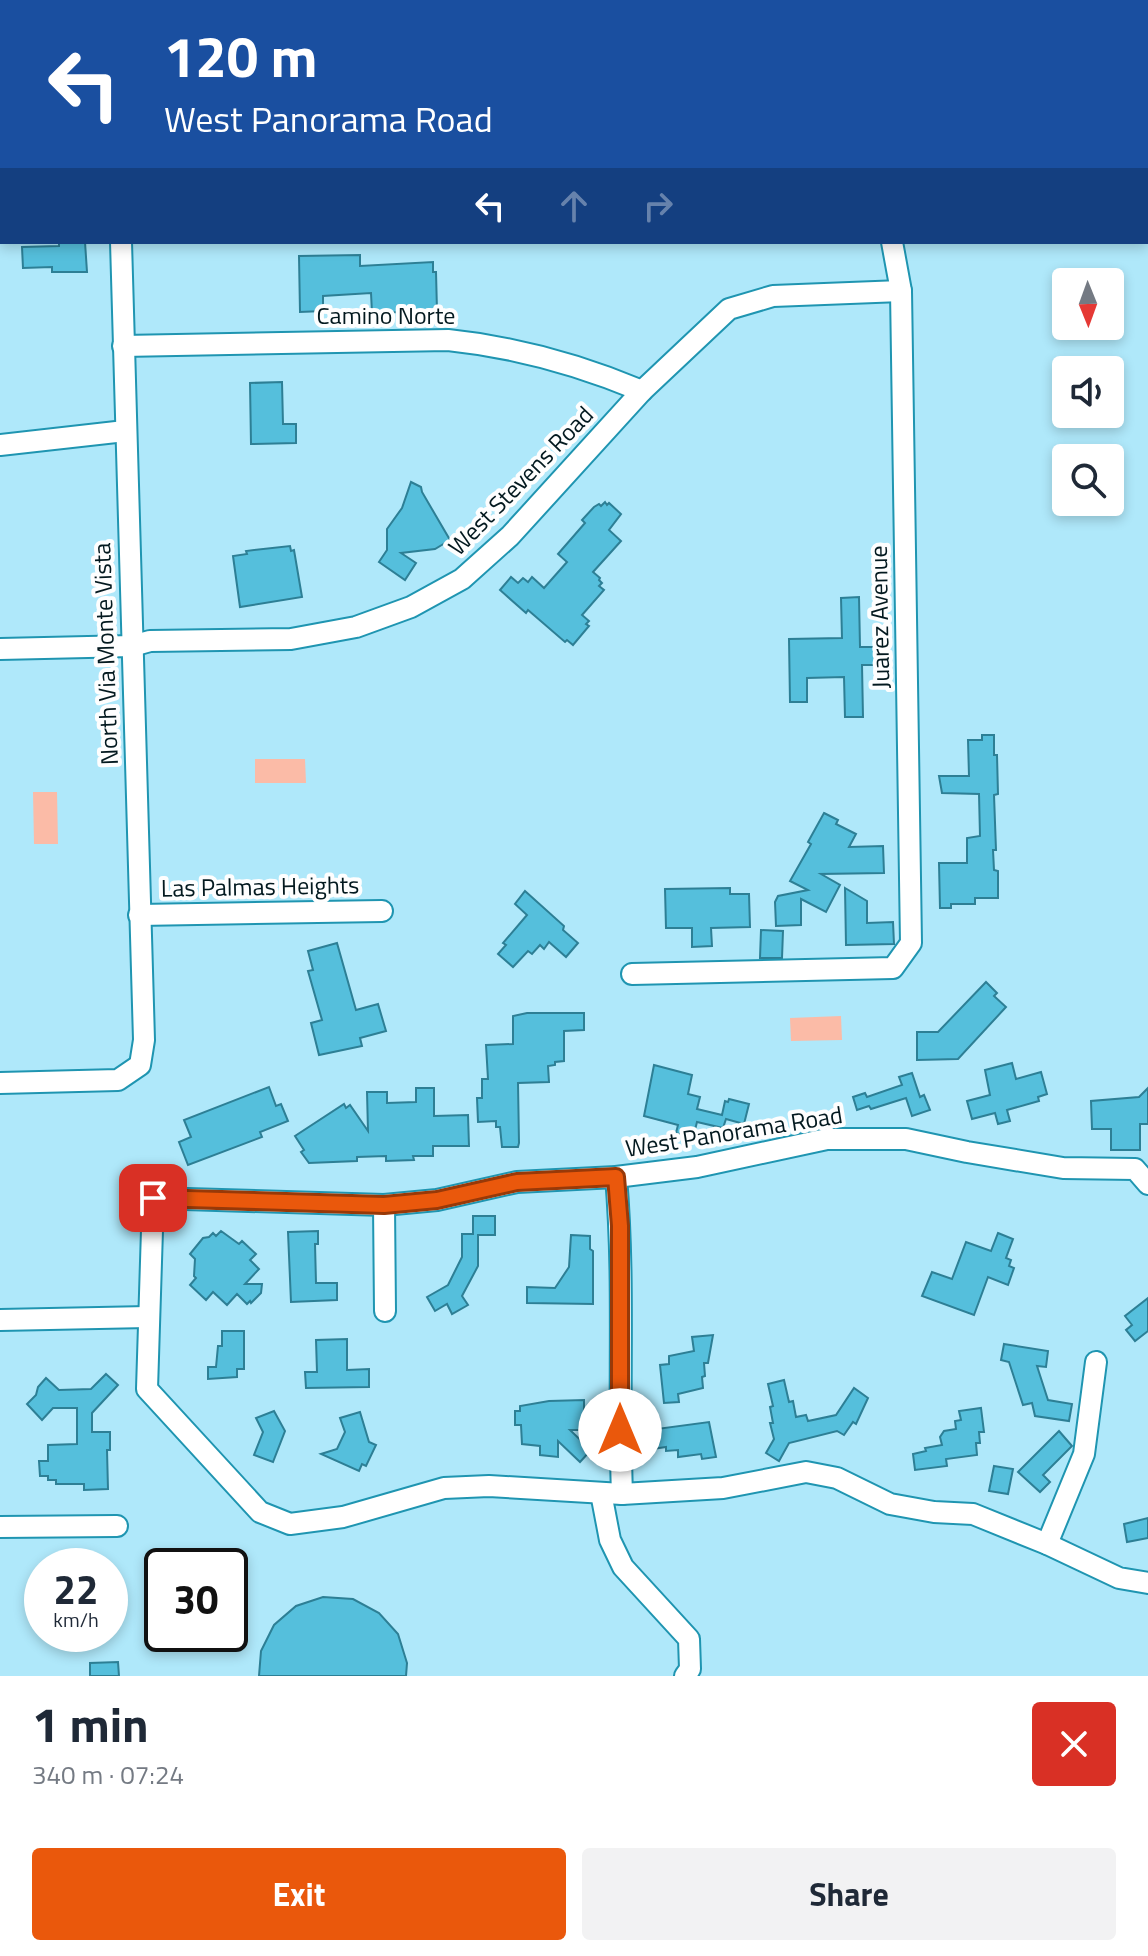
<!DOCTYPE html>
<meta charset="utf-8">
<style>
:root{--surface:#fff;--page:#f2f2f3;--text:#1f2937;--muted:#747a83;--accent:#ea580c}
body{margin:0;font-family:"Titillium Web",sans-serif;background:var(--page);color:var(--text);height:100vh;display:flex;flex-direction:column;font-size:30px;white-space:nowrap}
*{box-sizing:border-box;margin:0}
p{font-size:26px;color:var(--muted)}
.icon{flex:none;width:44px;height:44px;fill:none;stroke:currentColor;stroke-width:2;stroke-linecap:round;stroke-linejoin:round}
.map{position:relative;height:1676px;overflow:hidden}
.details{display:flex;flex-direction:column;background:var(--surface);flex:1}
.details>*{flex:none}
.hud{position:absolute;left:0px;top:0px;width:1148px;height:244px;box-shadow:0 4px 12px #0003;background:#1a4fa0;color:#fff;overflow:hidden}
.needle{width:52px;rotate:179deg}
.controls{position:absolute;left:1052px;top:268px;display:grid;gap:16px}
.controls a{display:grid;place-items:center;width:72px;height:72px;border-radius:8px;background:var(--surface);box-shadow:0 4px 12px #0003;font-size:40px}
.speed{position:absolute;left:24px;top:1548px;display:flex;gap:16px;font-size:40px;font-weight:700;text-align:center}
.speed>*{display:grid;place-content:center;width:104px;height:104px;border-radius:50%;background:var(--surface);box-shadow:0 4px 12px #0003;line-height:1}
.speed small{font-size:20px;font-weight:400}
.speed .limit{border:4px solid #111;border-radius:12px;background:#fff;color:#111}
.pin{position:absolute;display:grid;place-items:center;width:68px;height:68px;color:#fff;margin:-34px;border-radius:16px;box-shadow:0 4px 12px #0006}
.me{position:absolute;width:88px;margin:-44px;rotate:0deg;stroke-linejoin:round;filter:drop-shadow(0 0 6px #0008)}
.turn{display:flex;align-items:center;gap:28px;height:168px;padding:0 32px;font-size:36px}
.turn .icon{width:104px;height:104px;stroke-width:2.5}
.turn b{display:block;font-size:56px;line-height:68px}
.lanes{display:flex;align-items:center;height:76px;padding:0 32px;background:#0003;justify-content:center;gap:40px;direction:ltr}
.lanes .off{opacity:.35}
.round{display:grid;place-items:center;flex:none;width:84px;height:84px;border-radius:8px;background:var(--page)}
.headline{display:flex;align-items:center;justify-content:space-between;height:136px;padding:0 32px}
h1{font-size:48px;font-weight:700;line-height:60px}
.cta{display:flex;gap:16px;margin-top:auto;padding:16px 32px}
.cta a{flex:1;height:92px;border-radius:8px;background:var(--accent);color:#fff;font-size:32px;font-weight:700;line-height:92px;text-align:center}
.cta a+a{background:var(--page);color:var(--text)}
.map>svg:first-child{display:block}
.green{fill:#fbbba7}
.building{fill:#55bfdc;stroke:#2d7f95;stroke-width:2}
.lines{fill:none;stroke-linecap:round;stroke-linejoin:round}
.minor-casing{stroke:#1f95b1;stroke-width:24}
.minor{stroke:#fff;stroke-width:20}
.route-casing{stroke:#983908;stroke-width:20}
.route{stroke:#ea580c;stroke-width:14}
.labels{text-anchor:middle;stroke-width:8;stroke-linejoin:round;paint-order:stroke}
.street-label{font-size:24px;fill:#03191f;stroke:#fefefe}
</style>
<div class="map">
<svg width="1148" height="1676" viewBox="0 0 1148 1676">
<rect width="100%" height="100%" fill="#afe8fa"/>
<g class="green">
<path d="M255 759H305L306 783H255Z"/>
<path d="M33 792H57L58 844H34Z"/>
<path d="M841 1016 842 1040 791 1041 790 1018Z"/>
</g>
<g class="building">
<path d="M59 242H85L87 272H52V267L23 268 22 247 59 246Z"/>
<path d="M360 255V266L433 262V272H436L437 311 372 313 371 293 323 296V311L300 312 299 256Z"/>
<path d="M282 382 283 424H296V443L251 444 250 383Z"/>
<path d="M411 482 421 487 422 492 450 540 435 549 401 553 416 563 405 580 379 562 387 550V529L402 508Z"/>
<path d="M605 502 607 505 609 503 621 514 609 530 621 541 593 572 600 578 599 580 602 583 599 586 604 590 582 615 589 621 586 624 589 626 573 645 567 640 565 642 528 610 526 613 500 590 511 577 518 583 523 578 528 582 532 577 544 588 567 562 558 554 585 523 582 520 594 507 599 504 601 506Z"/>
<path d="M290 546 291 551 294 550 302 597 240 607 233 556 247 554 246 551Z"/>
<path d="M859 597 860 647H880L881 665H862L863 717H845L844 677 807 678V702H790L789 639 842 638 841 598Z"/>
<path d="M982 735H994V755H997L998 794 994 795 996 850H993L994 870 998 871V898H975V904H951V908H940L939 863H967V838L980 836 979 794 942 793 939 776H969L968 740H982Z"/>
<path d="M824 813 838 820 836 824 856 834 849 847 883 846 884 873 821 874 840 885 826 912 801 899V925L776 926 775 902 778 896 808 890 790 881 811 844 808 842Z"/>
<path d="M730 888V894H749L750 927 711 928 712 946 692 947V928H666L665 889Z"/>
<path d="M845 888 867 901V923L893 922 894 944 846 945Z"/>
<path d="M525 891 564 926 563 930 578 943 566 957 549 942 544 949 540 945 532 954 528 951 513 967 498 954 506 945 503 943 527 915 515 904Z"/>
<path d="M761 930 783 931 782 958H760Z"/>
<path d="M337 943 356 1010 378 1004 386 1031 360 1038 362 1046 319 1055 311 1023 322 1020 308 971 313 970 308 951Z"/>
<path d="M986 982 997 993 994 996 1006 1007 958 1059 917 1060V1032H938Z"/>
<path d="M527 1013H584V1030L564 1031V1061L555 1062V1065L548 1066 549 1082 518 1083 519 1143 518 1147H502L500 1127H496V1121L478 1122 477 1098H482V1079H488L486 1045 513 1044V1016Z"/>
<path d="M1012 1063 1016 1079 1041 1072 1047 1094 1038 1097 1039 1101 1007 1110 1010 1121 998 1124 995 1113 972 1119 967 1101 990 1095 985 1070Z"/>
<path d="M654 1065 692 1075 688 1094 700 1097 697 1109 722 1115 725 1101 728 1102 729 1099 749 1104 744 1124 726 1119 723 1128 697 1122 693 1138 676 1133 678 1125 644 1116Z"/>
<path d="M912 1073 920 1097 924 1095 930 1110 912 1116 906 1098 871 1109 869 1106 857 1110 853 1097 865 1093 867 1097 902 1085 899 1077Z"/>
<path d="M269 1087 276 1106 281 1104 288 1121 260 1132 262 1137 188 1165 179 1142 191 1137 184 1120Z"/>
<path d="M416 1088H434V1116L468 1115 469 1146H433V1156H413L414 1160 386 1161V1156L357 1157V1161L309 1163 301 1152 304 1150 295 1136 344 1104 346 1108 350 1105 368 1131 367 1092H387V1103L416 1102Z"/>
<path d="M1148 1088V1124H1140V1150H1111V1129H1092L1091 1101 1139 1097Z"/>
<path d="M473 1216H495V1235H478V1266L462 1296 468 1305 452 1314 447 1304 435 1311 427 1297 448 1285 462 1257V1234H473Z"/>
<path d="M221 1231 239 1244 242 1241 256 1254 250 1260 259 1269 245 1284H262L261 1293 251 1303 250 1301 247 1304 237 1294 227 1305 213 1292 206 1300 190 1285 196 1278 194 1276 195 1259 190 1254 203 1238 209 1237 213 1233 216 1236Z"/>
<path d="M318 1231V1244H315L316 1283H337V1300L291 1302 288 1232Z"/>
<path d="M998 1233 1013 1239 1006 1258 1011 1260 1009 1266 1014 1268 1008 1285 988 1277 974 1315 922 1296 932 1272 952 1279 966 1242 991 1251Z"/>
<path d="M571 1235 590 1236V1249L593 1251V1304L527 1303V1287L555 1288 569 1267Z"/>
<path d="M1148 1298V1331L1135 1341 1126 1330 1132 1325 1125 1316Z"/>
<path d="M222 1331H244V1369H237V1377L208 1379V1367H216L218 1346H222Z"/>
<path d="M713 1335 708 1363H704L705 1376 702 1377 703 1388 678 1394 679 1402 664 1403 660 1365 669 1364V1356L694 1351 692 1337Z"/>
<path d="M347 1339V1370L369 1369V1387L306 1388 305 1372H317L316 1340Z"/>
<path d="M1004 1344 1048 1351 1046 1367 1037 1366 1048 1400 1072 1404 1069 1421 1035 1416 1032 1403 1023 1405 1009 1362 1001 1360Z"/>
<path d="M106 1374 118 1385 92 1413V1432H110V1450H107L108 1489 84 1490V1484H56V1480H48V1476H40L39 1461H48V1445L77 1444V1408H53L42 1420 27 1404 36 1395 38 1387 46 1378 59 1390 91 1389Z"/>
<path d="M784 1380 789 1402 793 1401 796 1417 806 1415 808 1421 836 1415 854 1388 868 1398 856 1424 853 1422 844 1435 837 1431 789 1443 779 1461 766 1453 774 1439 770 1423H773L770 1407 773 1406 768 1384Z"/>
<path d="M584 1400V1417H590V1430H570L591 1450 580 1462 558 1441V1457L540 1455V1446L522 1444 521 1425H515V1411H520V1406L549 1401Z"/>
<path d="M981 1408 984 1432H979L980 1443H976L977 1455 946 1459 947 1466 915 1470 913 1454 926 1451 925 1448 942 1445 940 1437 944 1431 956 1429 955 1421 961 1420 959 1411Z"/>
<path d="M274 1411 285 1431 273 1462 254 1455 263 1432 256 1418Z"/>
<path d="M360 1412 369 1442 376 1445 366 1466 362 1464 359 1471 321 1454 337 1449 345 1432 340 1418Z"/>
<path d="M709 1422 716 1457 702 1459 701 1454 678 1457V1450L666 1451V1447L653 1449 651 1445 649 1430Z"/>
<path d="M1059 1431 1072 1446 1043 1475 1050 1482 1040 1492 1018 1472Z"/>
<path d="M994 1466 1013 1469 1008 1494 989 1491Z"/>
<path d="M1148 1518V1538L1127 1542 1124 1524Z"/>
<path d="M323 1597 353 1599 379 1613 398 1634 407 1663 406 1676H259L261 1651 274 1625 296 1606Z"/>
<path d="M118 1662 119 1676H90V1663Z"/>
</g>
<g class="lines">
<g class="minor-casing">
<g id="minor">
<path d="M118 0V2"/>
<path d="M312 0 314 2"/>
<path d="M895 0V2"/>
<path d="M699 2 700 0"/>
<path d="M1146 115H1148"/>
<path d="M123 346 448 340C515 347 580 365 642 391"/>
<path d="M0 445 125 431"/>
<path d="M0 649 132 646 150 641 291 639 356 627 411 607 462 579 510 536 642 391 729 309 773 296 901 291"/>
<path d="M139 915 382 911"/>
<path d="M632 974 893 968 911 943 901 291 892 242"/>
<path d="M0 1083 118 1080 140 1065 144 1040 121 242"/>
<path d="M616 1177C625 1282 618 1388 622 1494"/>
<path d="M1148 1184 1135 1169 1063 1168 967 1152 906 1139H827L697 1167 616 1177 517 1182 437 1200 384 1205 153 1198 147 1389 260 1512 290 1524 343 1517 444 1488 489 1486 622 1494 723 1488 806 1472 837 1478 890 1504 934 1512 973 1514 1047 1544 1119 1578 1148 1583"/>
<path d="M384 1205 385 1311"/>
<path d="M0 1320 148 1317"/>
<path d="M601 1493 610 1540 623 1567 689 1639 690 1669 685 1676"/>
<path d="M0 1527 117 1526"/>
<path d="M1047 1544 1084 1454 1096 1362"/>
</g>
</g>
<use href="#minor" class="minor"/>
</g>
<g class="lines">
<g class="route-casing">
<path id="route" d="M153 1198 384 1205 437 1200 517 1182 616 1177 620 1226V1430"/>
</g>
<use href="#route" class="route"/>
</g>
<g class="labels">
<g class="street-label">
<text x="386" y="324">Camino Norte</text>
<text transform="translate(521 481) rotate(-46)" y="8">West Stevens Road</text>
<text transform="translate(880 617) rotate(-91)" y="8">Juarez Avenue</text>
<text transform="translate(106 654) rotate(-92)" y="8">North Via Monte Vista</text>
<text transform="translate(260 887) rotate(-1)" y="8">Las Palmas Heights</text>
<text transform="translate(734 1132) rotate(-9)" y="8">West Panorama Road</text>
</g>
</g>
</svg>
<div class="controls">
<a><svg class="needle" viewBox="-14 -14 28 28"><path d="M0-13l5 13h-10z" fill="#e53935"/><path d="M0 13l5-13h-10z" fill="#747a83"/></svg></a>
<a><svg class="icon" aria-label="sound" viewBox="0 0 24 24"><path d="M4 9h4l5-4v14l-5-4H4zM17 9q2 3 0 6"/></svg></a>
<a><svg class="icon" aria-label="search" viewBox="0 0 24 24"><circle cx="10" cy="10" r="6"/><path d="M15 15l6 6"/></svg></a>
</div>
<div class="speed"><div>22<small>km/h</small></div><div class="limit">30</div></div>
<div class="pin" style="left:153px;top:1198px;background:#d93025"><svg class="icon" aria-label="arrive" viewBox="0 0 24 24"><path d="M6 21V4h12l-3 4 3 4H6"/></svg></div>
<svg class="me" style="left:620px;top:1430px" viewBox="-20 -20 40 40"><circle r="19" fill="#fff"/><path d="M0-13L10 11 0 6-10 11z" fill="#ea580c"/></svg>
<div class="hud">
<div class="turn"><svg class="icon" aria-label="left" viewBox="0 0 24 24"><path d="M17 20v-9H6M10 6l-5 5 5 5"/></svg><div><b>120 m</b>West Panorama Road</div></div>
<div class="lanes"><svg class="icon" aria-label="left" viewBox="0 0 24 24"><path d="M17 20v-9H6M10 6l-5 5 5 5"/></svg><svg class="icon off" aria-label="ahead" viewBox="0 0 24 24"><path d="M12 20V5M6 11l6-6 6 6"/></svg><svg class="icon off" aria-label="right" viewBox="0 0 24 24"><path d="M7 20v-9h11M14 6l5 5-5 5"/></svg></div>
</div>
</div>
<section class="details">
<div class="headline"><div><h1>1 min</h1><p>340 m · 07:24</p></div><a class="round" style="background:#d93025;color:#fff"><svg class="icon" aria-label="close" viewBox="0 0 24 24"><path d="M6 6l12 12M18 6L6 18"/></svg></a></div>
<div class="cta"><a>Exit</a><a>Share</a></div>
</section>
